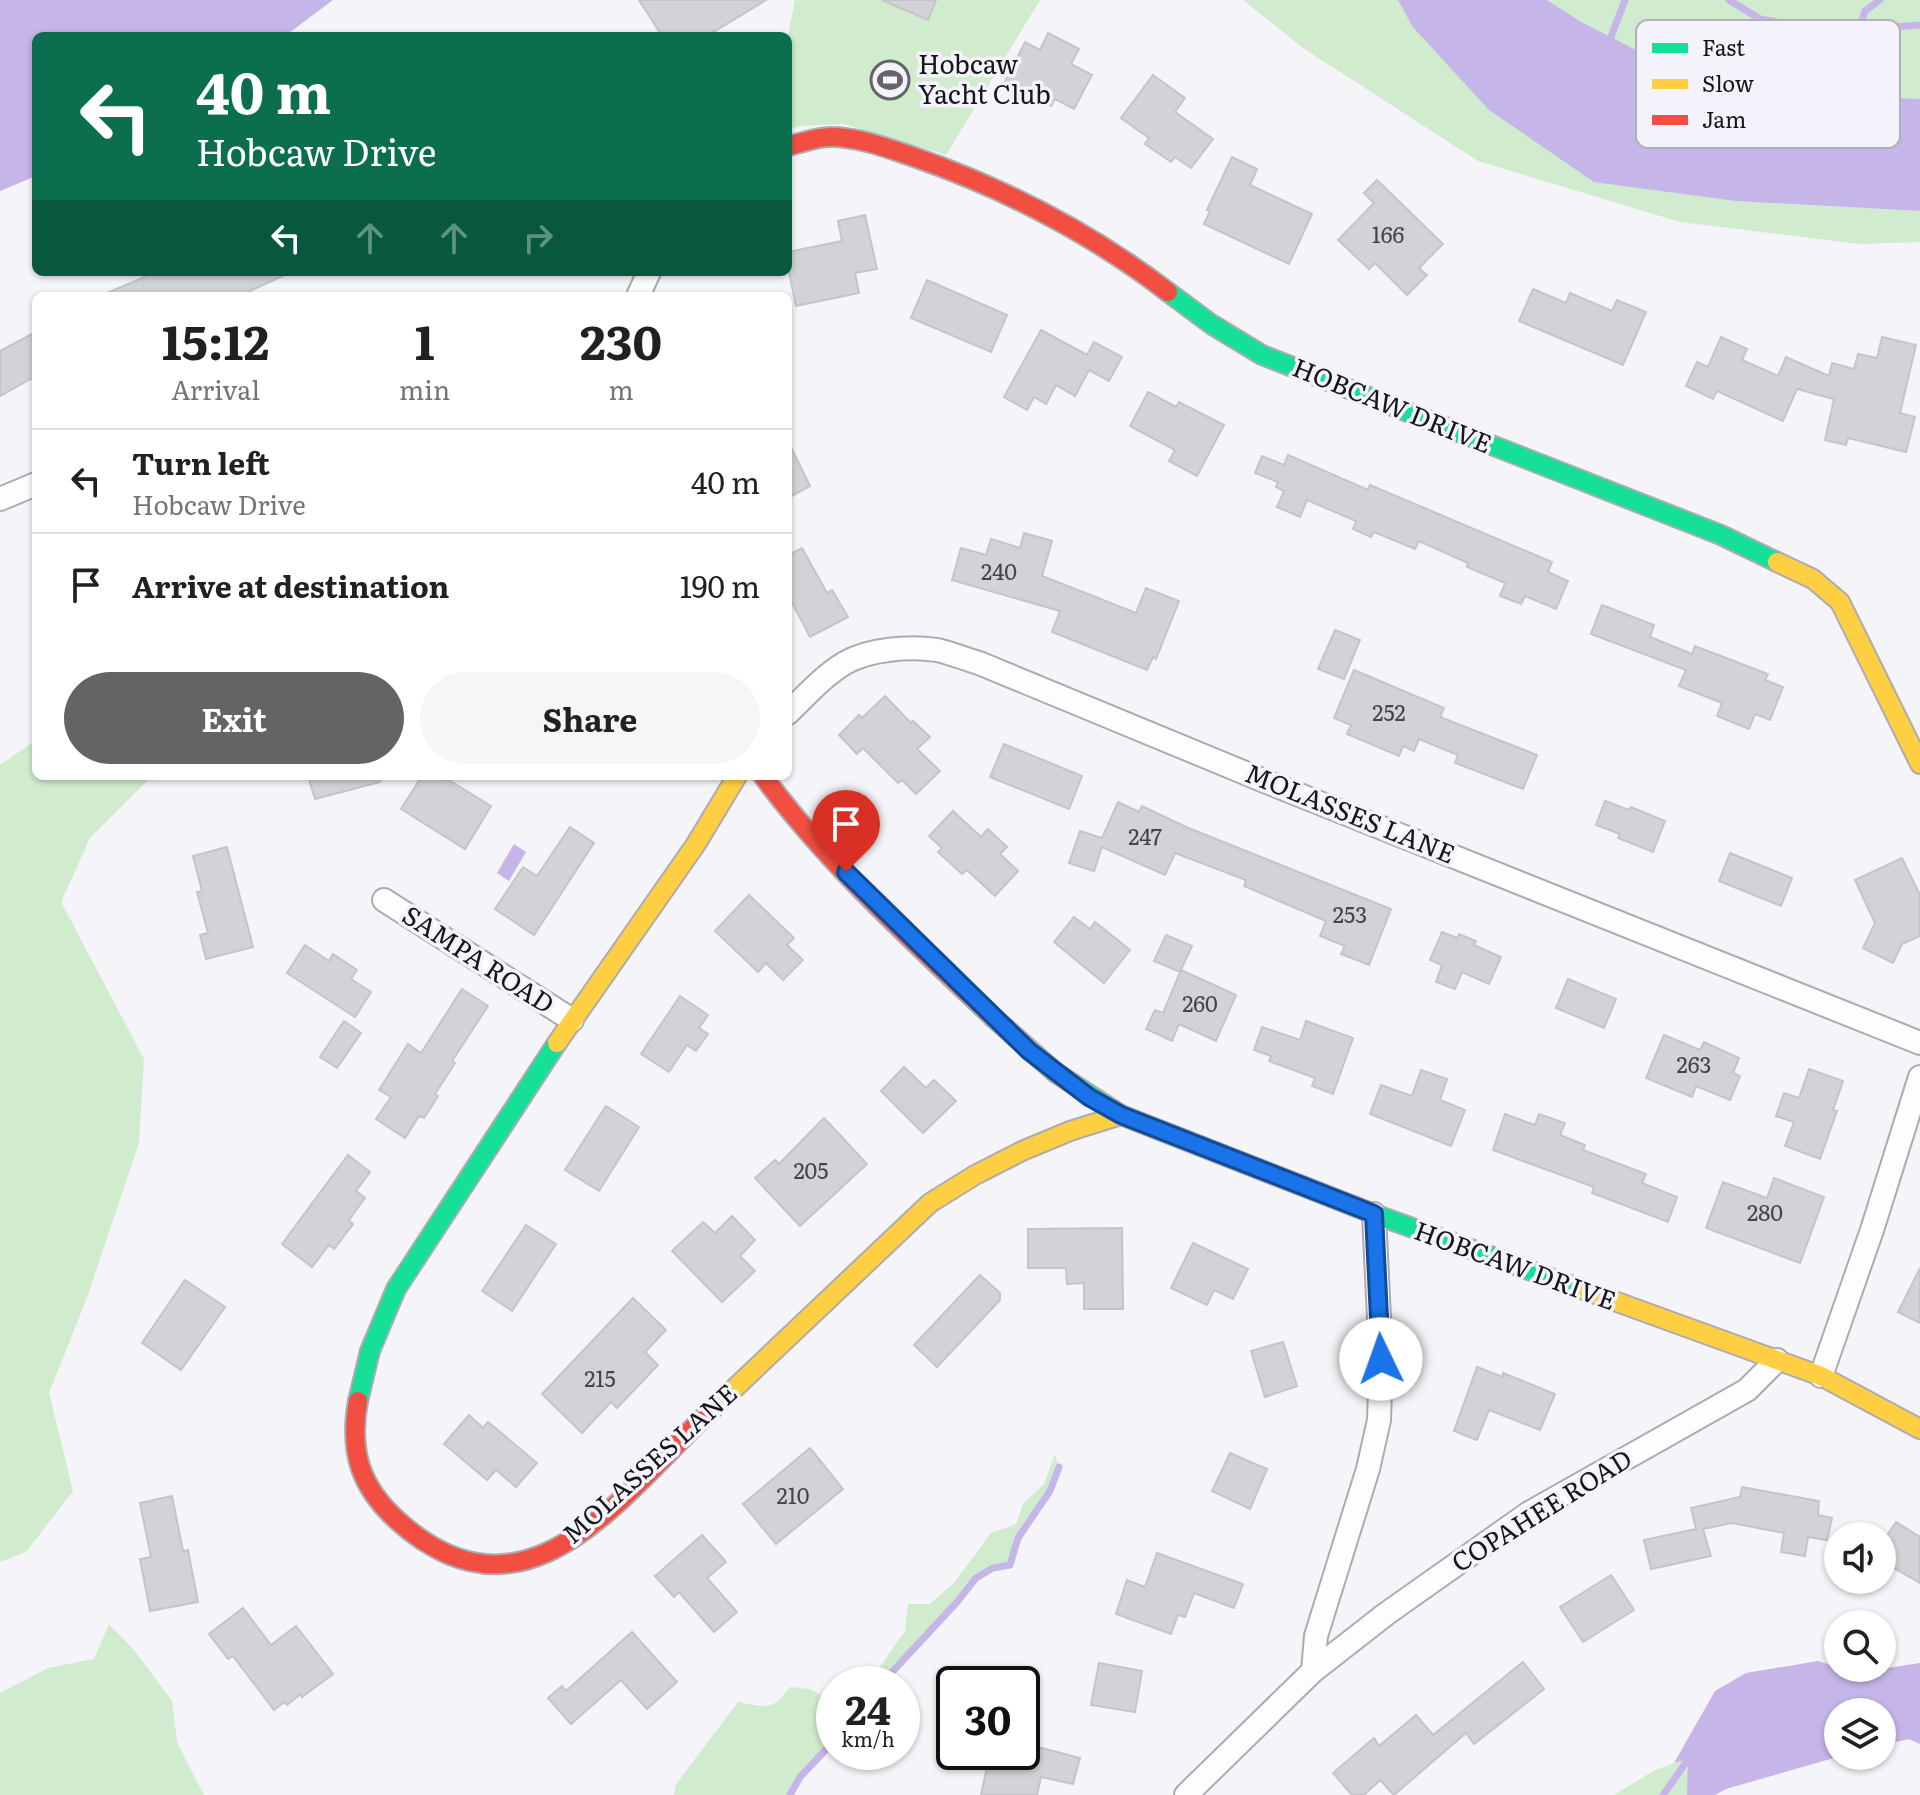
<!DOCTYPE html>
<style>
:root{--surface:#fff;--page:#f6f6f6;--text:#202124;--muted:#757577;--line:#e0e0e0;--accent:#646466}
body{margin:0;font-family:Literata,serif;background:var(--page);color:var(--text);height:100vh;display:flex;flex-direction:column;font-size:30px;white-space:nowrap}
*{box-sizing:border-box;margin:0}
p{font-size:26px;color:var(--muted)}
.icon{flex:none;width:44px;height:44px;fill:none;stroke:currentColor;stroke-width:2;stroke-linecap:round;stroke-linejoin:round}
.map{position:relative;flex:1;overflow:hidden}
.details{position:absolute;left:32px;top:292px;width:760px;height:488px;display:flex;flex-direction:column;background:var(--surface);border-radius:12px;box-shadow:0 2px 6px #0004}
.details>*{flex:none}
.guide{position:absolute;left:32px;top:32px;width:760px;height:244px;border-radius:12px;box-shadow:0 2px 6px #0004;background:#0b6e4f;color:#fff;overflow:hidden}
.controls{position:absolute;left:1824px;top:1522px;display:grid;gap:16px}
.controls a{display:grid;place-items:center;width:72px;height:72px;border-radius:50%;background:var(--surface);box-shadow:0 2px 6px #0004;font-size:40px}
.speed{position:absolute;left:816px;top:1666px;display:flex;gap:16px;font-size:40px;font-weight:700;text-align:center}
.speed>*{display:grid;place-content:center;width:104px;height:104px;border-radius:50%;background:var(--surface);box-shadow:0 2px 6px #0004;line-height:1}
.speed small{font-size:20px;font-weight:400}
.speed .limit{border:4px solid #111;border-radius:12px;background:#fff;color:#111}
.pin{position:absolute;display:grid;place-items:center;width:68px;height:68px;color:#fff;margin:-82px -34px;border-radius:50% 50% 50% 0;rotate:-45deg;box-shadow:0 0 8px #0007}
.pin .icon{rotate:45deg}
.me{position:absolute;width:88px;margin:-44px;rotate:357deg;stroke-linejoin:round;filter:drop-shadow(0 0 6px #0008)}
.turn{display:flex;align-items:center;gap:28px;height:168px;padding:0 32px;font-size:36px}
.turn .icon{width:104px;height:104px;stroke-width:2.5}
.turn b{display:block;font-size:56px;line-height:68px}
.lanes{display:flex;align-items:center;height:76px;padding:0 32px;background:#0003;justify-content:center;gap:40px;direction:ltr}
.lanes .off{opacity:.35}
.eta{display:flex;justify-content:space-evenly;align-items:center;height:136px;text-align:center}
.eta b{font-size:48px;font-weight:700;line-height:56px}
.cta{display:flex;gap:16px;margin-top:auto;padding:16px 32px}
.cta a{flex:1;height:92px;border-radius:48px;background:var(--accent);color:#fff;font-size:32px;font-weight:700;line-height:92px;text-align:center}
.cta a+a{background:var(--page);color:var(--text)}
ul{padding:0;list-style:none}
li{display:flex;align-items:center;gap:24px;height:104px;padding:0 32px;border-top:2px solid var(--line)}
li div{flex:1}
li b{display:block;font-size:30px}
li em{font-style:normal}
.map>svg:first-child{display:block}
.green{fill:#d0ebcd}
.water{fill:#c5b5e8}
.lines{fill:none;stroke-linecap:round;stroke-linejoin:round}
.stream{stroke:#c5b5e8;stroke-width:7}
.building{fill:#d3d2d6;stroke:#c5c4c8;stroke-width:2}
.street-casing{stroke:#acabaf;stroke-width:26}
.fast-casing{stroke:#acabaf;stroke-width:22}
.slow-casing{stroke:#acabaf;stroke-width:22}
.jam-casing{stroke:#acabaf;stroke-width:22}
.street{stroke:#fefdfe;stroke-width:22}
.fast{stroke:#16e098;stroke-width:18}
.slow{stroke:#ffcf43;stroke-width:18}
.jam{stroke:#f24e42;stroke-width:18}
.route-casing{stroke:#114b97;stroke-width:20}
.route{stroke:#1a73e8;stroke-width:14}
.labels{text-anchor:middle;stroke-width:7;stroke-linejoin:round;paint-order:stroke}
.number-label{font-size:22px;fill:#454548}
.poi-label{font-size:26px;fill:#161618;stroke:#f4f2fa;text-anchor:start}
.street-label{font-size:26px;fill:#161618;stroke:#f4f2fa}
.key{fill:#f4f2fa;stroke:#b1b0b6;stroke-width:2}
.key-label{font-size:22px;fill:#161618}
</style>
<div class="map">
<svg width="1920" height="1795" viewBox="0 0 1920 1795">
<rect width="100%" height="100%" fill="#f5f4f8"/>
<g class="green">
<path d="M795 0H1040L946 155 844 124 801 126 788 129V36Z"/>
<path d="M1243 0H1398L1412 26 1736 201 1920 211V242L1858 244 1680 222 1478 161 1303 48Z"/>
<path d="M1547 0H1920V99C1841 95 1760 92 1683 69 1635 55 1589 27 1547 0Z"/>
<path d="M36 740V776H152L90 838 61 902 144 1059 139 1143 86 1300 49 1393 73 1491 26 1552 0 1562V765Z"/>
<path d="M1055 1454 1059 1467 1050 1491 1018 1538 1010 1565 997 1567 976 1578 957 1602 881 1684H868L905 1631 908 1604H930L954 1583 991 1533 1016 1524 1023 1504 1044 1484Z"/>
<path d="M109 1624 134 1650 172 1701 177 1742 204 1795H0V1693L48 1668 94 1659Z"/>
<path d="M790 1687 810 1689 834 1702V1741L800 1777 790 1795H674L676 1784 738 1702C765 1707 773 1712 790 1687Z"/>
<path d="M1689 1758 1687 1795H1614L1655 1770Z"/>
</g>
<g class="water">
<path d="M0 0H333L285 36H36V176L0 191Z"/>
<path d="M1398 0H1547L1583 23 1640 52 1682 69 1821 94 1920 99V211L1736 201 1594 182 1489 110 1412 26Z"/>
<path d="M514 844 526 852 509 881 497 873Z"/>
<path d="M1818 1661 1856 1673 1920 1663V1744L1909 1739 1882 1745V1712H1838V1756H1841L1726 1789 1715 1795H1687L1688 1759 1674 1763 1715 1691 1746 1673Z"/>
</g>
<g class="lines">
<g class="stream">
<path d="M1729 0 1760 19 1834 32 1920 25"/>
<path d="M1859 30 1865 11 1880 0"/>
<path d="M1611 37 1625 0"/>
<path d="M881 1684 957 1602 976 1578 993 1568 1010 1565 1018 1538 1050 1491 1059 1467"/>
<path d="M790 1795 800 1777 834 1741"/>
<path d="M1663 1795 1689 1758"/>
</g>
</g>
<g class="building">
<path d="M639 0H766L707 36H662Z"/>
<path d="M882 0H936L928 20Z"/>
<path d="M1048 33 1079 49 1071 64 1092 75 1074 109 1055 99 1051 106 1005 82 1025 42 1040 50Z"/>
<path d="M1153 75 1185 98 1175 112 1213 139 1191 168 1175 157 1171 162 1145 144 1149 138 1121 118Z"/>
<path d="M1232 157 1257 169 1250 185 1312 214 1289 264 1204 224 1210 211 1207 210Z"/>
<path d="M1377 180 1443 244 1419 268 1427 275 1407 295 1375 263 1369 269 1338 240 1374 203 1364 193Z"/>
<path d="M865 215 877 269 855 273 859 293 796 306 788 268V252L842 241 838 221Z"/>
<path d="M156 272H291L239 296H100Z"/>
<path d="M927 280 1007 315 991 352 911 318Z"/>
<path d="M1533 289 1566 303 1570 293 1612 311 1617 300 1646 312 1623 365 1519 321Z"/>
<path d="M1041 330 1087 355 1094 342 1122 357 1109 381 1089 370 1075 396 1056 385 1046 404 1034 397 1027 410 1004 397Z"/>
<path d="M36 332V376L0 396V351Z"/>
<path d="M1721 337 1747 349 1742 360 1778 376 1786 357 1829 376 1832 363 1854 369 1858 354 1877 358 1882 337 1916 345 1900 413 1915 417 1906 452 1848 438 1846 445 1825 440 1834 399 1797 389 1783 421 1717 391 1713 399 1686 386 1697 362 1708 367Z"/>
<path d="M1148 392 1176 407 1179 402 1224 425 1197 476 1169 461 1175 450 1130 426Z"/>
<path d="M788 441 810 486 788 498Z"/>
<path d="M1288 455 1368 490 1370 485 1552 562 1548 572 1568 581 1556 609 1525 596 1521 604 1500 596 1505 583 1467 567 1468 563 1419 541 1415 549 1374 532 1371 537 1353 529 1356 521 1307 500 1300 517 1277 507 1284 491 1276 487 1278 482 1255 473 1262 456 1284 465Z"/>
<path d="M1024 533 1052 541 1042 576 1136 613 1146 588 1179 601 1156 659 1153 657 1147 670 1052 632 1060 611 952 580 961 548 986 555 991 539 1020 548Z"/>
<path d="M802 548 827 593 832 590 848 617 810 637 788 595V555Z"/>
<path d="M1602 605 1654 625 1650 637 1692 654 1695 646 1768 674 1765 680 1783 687 1770 720 1755 714 1749 729 1717 716 1722 703 1679 686 1686 670 1591 634Z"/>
<path d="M1335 630 1360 640 1344 679 1318 669Z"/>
<path d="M1354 670 1444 708 1440 717 1537 755 1523 789 1455 763 1458 755 1419 739 1414 751 1403 746 1399 756 1347 734 1351 725 1334 718Z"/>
<path d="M885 696 911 723 913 721 930 737 917 749 940 771 916 794 902 780 898 783 863 748 857 754 839 735 859 715 862 718Z"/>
<path d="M1004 744 1082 776 1069 809 990 777Z"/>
<path d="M308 776H379L380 782 315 799Z"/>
<path d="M422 776H442L491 806 465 849 401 809Z"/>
<path d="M1605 801 1629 810 1631 807 1665 821 1653 852 1618 838 1620 834 1596 825Z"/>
<path d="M1118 802 1139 812 1142 806 1186 827 1391 909 1369 965 1341 954 1345 946 1320 936 1326 921 1244 886 1246 880 1175 853 1165 875 1102 847 1094 871 1069 863 1080 831 1102 838Z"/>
<path d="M953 811 981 837 988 829 1007 847 1000 854 1018 871 995 896 967 870 962 874 938 852 942 848 929 836Z"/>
<path d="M570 827 594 843 534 935 495 909 523 867 537 876Z"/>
<path d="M227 847 253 947 206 959 200 935 208 933 197 892 202 891 193 856Z"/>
<path d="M1730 853 1792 878 1781 906 1719 881Z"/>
<path d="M1902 858 1920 895V936L1902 944 1893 963 1863 948 1875 923 1855 880Z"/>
<path d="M749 895 794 938 787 945 803 960 783 980 766 963 758 972 715 931Z"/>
<path d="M1074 917 1090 929 1095 922 1130 950 1104 983 1054 942Z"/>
<path d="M1442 932 1457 938 1459 934 1476 941 1474 945 1501 957 1489 984 1462 972 1455 989 1436 982 1442 965 1430 960Z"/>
<path d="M1166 935 1192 946 1180 972 1154 961Z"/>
<path d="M305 945 329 961 333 954 357 970 351 979 371 992 355 1017 287 973Z"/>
<path d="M1181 970 1236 995 1216 1041 1179 1024 1172 1041 1146 1029 1155 1010 1163 1013Z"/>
<path d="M1568 979 1616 999 1604 1028 1556 1008Z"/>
<path d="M462 989 488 1006 452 1061 455 1063 435 1094 438 1096 424 1118 419 1116 405 1138 376 1119 391 1097 379 1090 408 1044 421 1053Z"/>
<path d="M680 996 708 1015 699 1028 708 1034 696 1051 687 1045 669 1072 641 1054Z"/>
<path d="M344 1021 361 1033 337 1068 320 1057Z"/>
<path d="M1306 1021 1353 1038 1333 1094 1312 1086 1315 1078 1269 1061 1271 1056 1254 1050 1262 1027 1300 1040Z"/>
<path d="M1664 1035 1700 1050 1704 1042 1739 1058 1733 1073 1740 1076 1730 1100 1696 1086 1692 1097 1646 1078Z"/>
<path d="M904 1067 926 1088 934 1080 956 1101 923 1133 881 1091Z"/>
<path d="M1809 1069 1843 1081 1833 1110 1837 1111 1820 1159 1785 1146 1794 1122 1776 1116 1784 1093 1799 1098Z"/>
<path d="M1421 1070 1447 1079 1440 1100 1465 1110 1451 1146 1370 1114 1381 1085 1412 1096Z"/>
<path d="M606 1106 639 1127 599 1191 565 1170Z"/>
<path d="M1505 1114 1535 1125 1539 1114 1565 1123 1560 1135 1585 1145 1583 1150 1646 1174 1642 1183 1677 1197 1668 1222 1592 1193 1594 1187 1493 1150Z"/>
<path d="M824 1118 867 1164 800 1226 755 1178 775 1160 779 1164Z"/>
<path d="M348 1155 370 1172 356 1191 365 1198 349 1220 353 1224 334 1249 329 1245 312 1267 282 1244Z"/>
<path d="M1774 1178 1824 1197 1800 1263 1706 1228 1723 1182 1767 1198Z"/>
<path d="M732 1216 755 1240 740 1256 755 1271 722 1302 672 1251 703 1222 715 1233Z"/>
<path d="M526 1225 556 1244 512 1311 482 1291Z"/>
<path d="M1122 1228 1123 1309H1084V1283L1067 1284 1066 1268H1028V1229Z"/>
<path d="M1193 1243 1248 1269 1233 1299 1214 1290 1207 1305 1171 1288Z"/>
<path d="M1920 1268V1323L1898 1312Z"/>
<path d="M980 1275 1000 1293V1300L937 1367 914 1345Z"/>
<path d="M185 1280 225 1307 181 1370 142 1343Z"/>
<path d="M633 1298 666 1330 645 1352 658 1365 617 1408 611 1402 582 1433 542 1394Z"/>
<path d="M1283 1342 1297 1386 1265 1397 1251 1351Z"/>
<path d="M1477 1367 1503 1377V1373L1555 1394 1540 1430 1489 1410 1477 1440 1454 1431Z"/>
<path d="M469 1415 483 1428 488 1422 537 1463 516 1487 496 1470 487 1480 444 1444Z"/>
<path d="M810 1448 843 1489 776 1544 743 1504Z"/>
<path d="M1230 1453 1267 1469 1250 1509 1212 1491Z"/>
<path d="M1742 1487 1819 1501 1818 1515 1832 1518 1827 1540 1808 1537 1805 1556 1781 1552 1784 1533 1732 1523 1703 1529 1711 1556 1651 1569 1644 1540 1696 1529 1691 1508 1740 1497Z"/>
<path d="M172 1496 183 1551 188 1550 198 1602 150 1611 140 1559 151 1557 140 1503Z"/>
<path d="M1896 1522 1920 1537V1583L1882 1561V1543Z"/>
<path d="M702 1535 726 1562 707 1578 737 1612 714 1632 679 1592 674 1597 655 1576Z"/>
<path d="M1157 1553 1243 1584 1234 1608 1194 1593 1185 1617 1178 1615 1171 1634 1116 1614 1127 1580 1145 1587Z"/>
<path d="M1611 1575 1634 1610 1583 1642 1560 1607Z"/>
<path d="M243 1608 271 1645 296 1626 333 1674 302 1697 301 1694 287 1705 284 1702 274 1710 233 1656 228 1659 209 1634Z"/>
<path d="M632 1632 677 1682 647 1709 621 1680 571 1724 548 1698 562 1686 566 1691Z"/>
<path d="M1523 1662 1544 1689 1474 1744 1466 1733 1394 1795 1380 1780 1364 1795H1352L1333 1773 1374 1738 1379 1746 1416 1715 1433 1735Z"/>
<path d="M1099 1663 1142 1671 1135 1712 1091 1705Z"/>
<path d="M1022 1743 1080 1758 1073 1784 1041 1777 1037 1795H981L990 1752H1022Z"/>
</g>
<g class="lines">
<g class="street-casing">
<g id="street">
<path d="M638 296 649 272"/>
<path d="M0 499 36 484"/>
<path d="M788 713C806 696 823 676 845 663 869 649 909 646 937 650 951 653 965 659 979 663L1267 782 1920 1043"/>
<path d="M384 900 572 1020"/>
<path d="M1821 1376 1872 1230 1920 1077"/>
<path d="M1313 1671 1386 1614 1529 1513 1747 1390 1777 1360"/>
<path d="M1186 1795 1313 1671 1316 1636 1368 1469 1379 1420 1381 1359 1374 1214"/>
</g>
</g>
<g class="fast-casing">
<g id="fast">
<path d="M1168 292 1211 324 1262 355 1721 535 1777 562"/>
<path d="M994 1018 1056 1073 1121 1115 1374 1214 1584 1290"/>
<path d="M358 1401 370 1351 396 1289 557 1043"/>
</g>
</g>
<g class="slow-casing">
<g id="slow">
<path d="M1777 562 1813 579 1840 602 1920 764"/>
<path d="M557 1043 696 844 737 776"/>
<path d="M1584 1290 1821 1376 1920 1429"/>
<path d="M701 1420 930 1203 975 1175 1022 1151 1070 1131 1121 1115"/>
</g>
</g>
<g class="jam-casing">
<g id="jam">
<path d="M788 146C801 143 817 137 830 137 859 137 887 148 914 157 1006 189 1091 233 1168 292"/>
<path d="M763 776C829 865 914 942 994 1018"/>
<path d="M358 1401C349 1451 360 1487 398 1521 522 1632 614 1505 701 1420"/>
</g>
</g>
<use href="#street" class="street"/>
<use href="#fast" class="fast"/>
<use href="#slow" class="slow"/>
<use href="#jam" class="jam"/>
</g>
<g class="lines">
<g class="route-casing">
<path id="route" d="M846 872 1029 1051 1089 1097 1121 1115 1374 1214 1381 1359"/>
</g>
<use href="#route" class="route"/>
</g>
<defs>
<g id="stadium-ring" transform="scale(2)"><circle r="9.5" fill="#f4f2fa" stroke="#646466" stroke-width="1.5"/><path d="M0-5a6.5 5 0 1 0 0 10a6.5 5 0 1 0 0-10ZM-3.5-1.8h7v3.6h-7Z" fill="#646466"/></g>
</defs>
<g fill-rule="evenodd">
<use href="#stadium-ring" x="890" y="80"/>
</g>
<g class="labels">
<g class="number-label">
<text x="1388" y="243">166</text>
<text x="999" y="580">240</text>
<text x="1389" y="721">252</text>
<text x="1145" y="845">247</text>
<text x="1350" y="923">253</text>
<text x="1200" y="1012">260</text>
<text x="1694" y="1073">263</text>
<text x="811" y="1179">205</text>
<text x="1765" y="1221">280</text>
<text x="600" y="1387">215</text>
<text x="793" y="1504">210</text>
</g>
<g class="poi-label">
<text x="918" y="74">Hobcaw<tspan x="918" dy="30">Yacht Club</tspan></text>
</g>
<g class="street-label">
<text transform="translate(1392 406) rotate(22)" y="9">HOBCAW DRIVE</text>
<text transform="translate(1350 814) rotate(22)" y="9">MOLASSES LANE</text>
<text transform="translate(478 960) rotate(33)" y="9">SAMPA ROAD</text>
<text transform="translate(1515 1266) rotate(20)" y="9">HOBCAW DRIVE</text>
<text transform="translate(650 1464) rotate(-42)" y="9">MOLASSES LANE</text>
<text transform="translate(1542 1511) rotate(-32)" y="9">COPAHEE ROAD</text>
</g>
</g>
<rect x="1636" y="20" width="264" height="128" rx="12" class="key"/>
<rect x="1652" y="43" width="36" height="10" fill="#16e098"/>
<rect x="1652" y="79" width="36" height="10" fill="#ffcf43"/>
<rect x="1652" y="115" width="36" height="10" fill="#f24e42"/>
<g class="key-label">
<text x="1702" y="56">Fast</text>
<text x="1702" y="92">Slow</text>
<text x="1702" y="128">Jam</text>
</g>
</svg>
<div class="controls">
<a><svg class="icon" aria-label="sound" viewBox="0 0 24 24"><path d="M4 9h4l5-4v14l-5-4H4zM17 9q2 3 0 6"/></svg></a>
<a><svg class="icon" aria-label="search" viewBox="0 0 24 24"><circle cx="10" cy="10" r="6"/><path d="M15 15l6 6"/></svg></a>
<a><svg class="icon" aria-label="layers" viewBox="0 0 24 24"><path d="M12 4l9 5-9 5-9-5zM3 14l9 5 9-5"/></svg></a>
</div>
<div class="speed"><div>24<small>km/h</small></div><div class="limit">30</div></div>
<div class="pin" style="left:846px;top:872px;background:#d93025"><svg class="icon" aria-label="arrive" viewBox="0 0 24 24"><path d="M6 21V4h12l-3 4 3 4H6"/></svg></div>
<svg class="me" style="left:1381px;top:1359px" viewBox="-20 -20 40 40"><circle r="19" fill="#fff"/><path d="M0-13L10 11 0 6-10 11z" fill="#1a73e8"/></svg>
<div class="guide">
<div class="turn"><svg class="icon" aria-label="left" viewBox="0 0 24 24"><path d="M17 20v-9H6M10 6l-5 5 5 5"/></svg><div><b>40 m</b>Hobcaw Drive</div></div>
<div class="lanes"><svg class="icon" aria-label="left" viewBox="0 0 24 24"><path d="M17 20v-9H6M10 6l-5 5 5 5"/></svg><svg class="icon off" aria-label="ahead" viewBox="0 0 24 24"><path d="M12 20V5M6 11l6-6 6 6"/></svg><svg class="icon off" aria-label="ahead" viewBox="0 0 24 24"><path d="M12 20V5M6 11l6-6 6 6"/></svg><svg class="icon off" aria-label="right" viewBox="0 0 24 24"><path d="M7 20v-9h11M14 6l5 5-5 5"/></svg></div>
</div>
<section class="details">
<div class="eta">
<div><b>15:12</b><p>Arrival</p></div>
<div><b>1</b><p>min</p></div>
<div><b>230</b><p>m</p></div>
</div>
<ul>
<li><svg class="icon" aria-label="left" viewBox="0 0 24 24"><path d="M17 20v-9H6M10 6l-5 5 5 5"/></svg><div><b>Turn left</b><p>Hobcaw Drive</p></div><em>40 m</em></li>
<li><svg class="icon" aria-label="arrive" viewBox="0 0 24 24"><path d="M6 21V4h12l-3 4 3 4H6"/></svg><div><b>Arrive at destination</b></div><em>190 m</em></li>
</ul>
<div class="cta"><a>Exit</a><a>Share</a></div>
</section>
</div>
